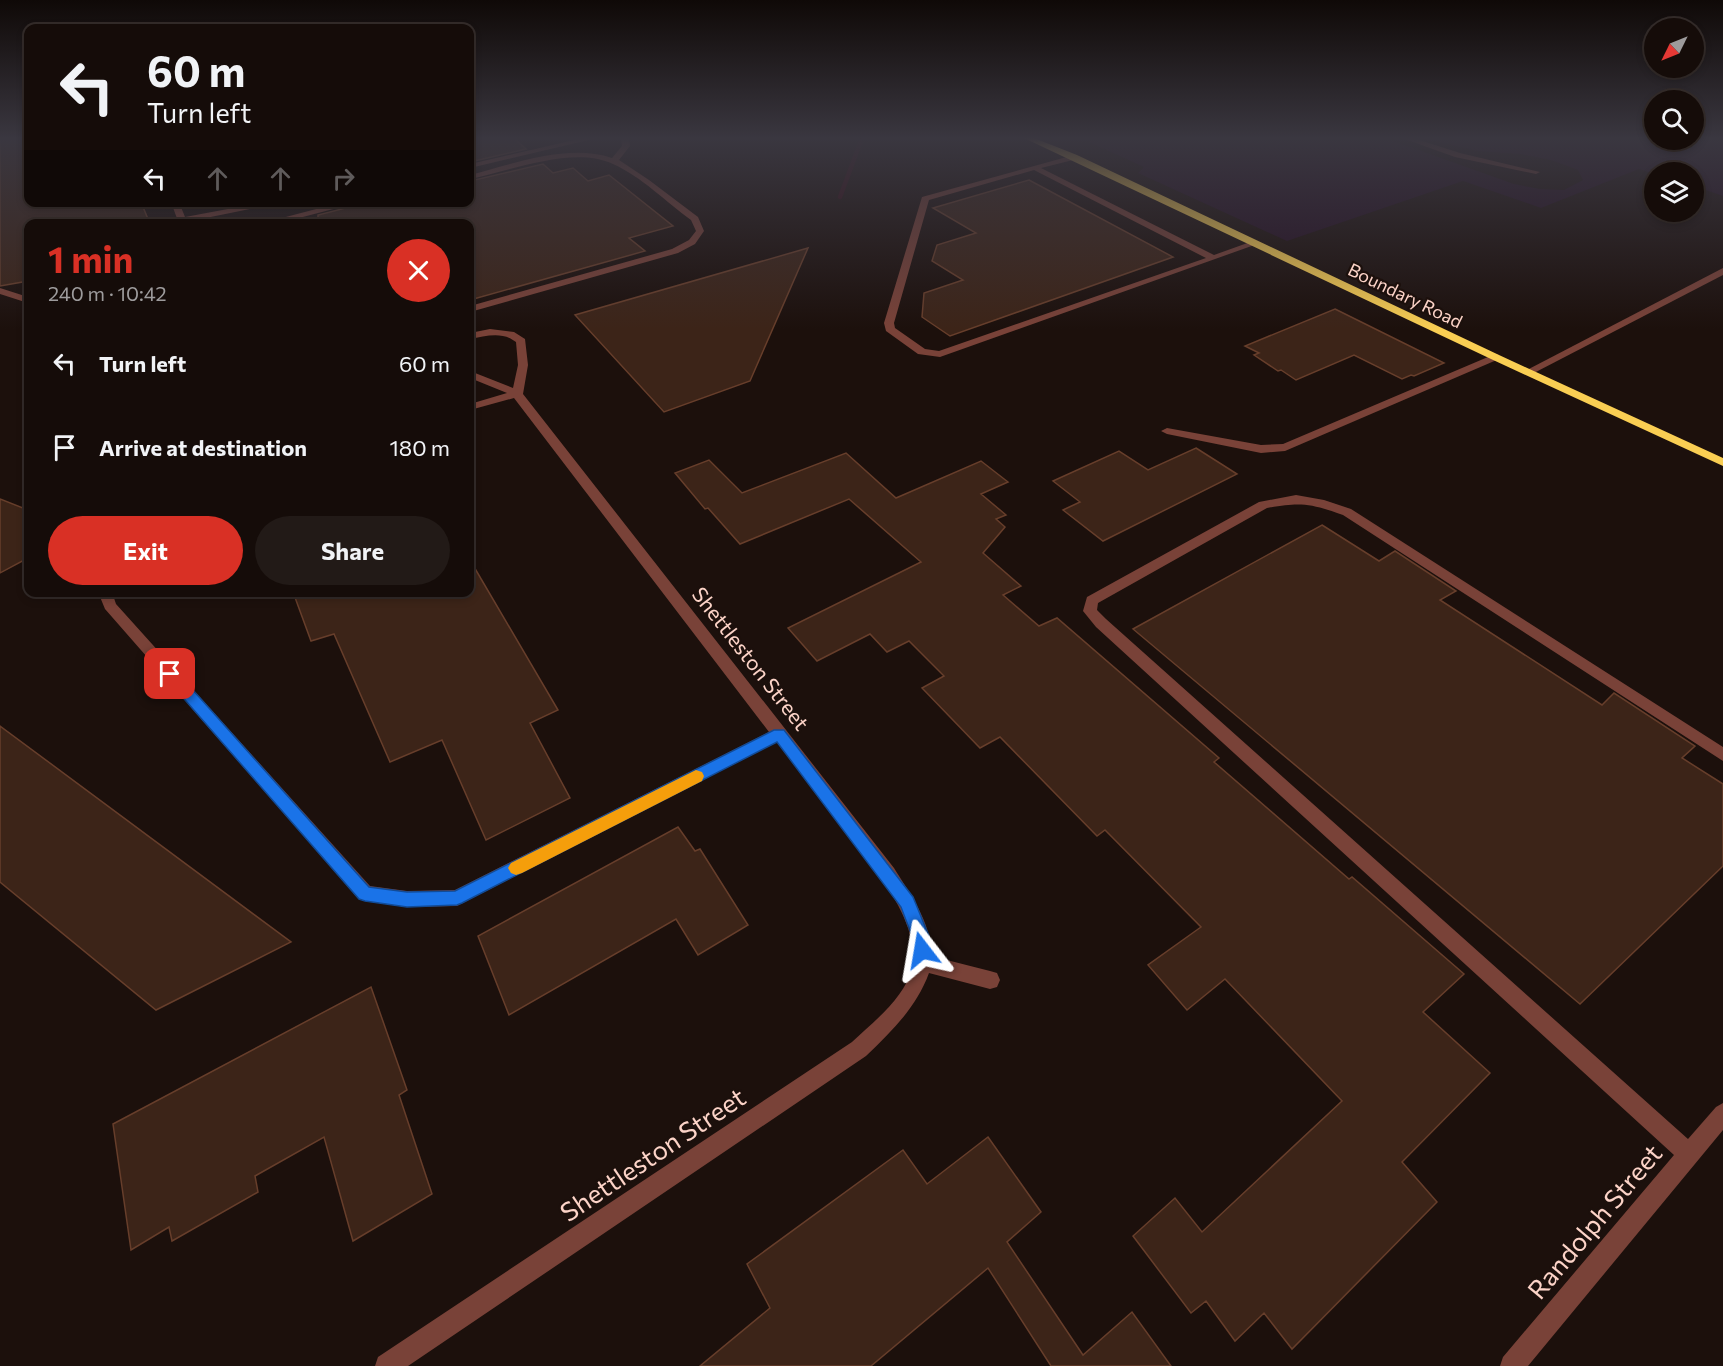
<!DOCTYPE html>
<meta charset="utf-8">
<style>
:root{--surface:#150c09;--page:#221a17;--text:#f1f3f6;--muted:#9d9b9c;--line:#342c2a;--accent:#d93025}
body{margin:0;font-family:Commissioner,sans-serif;background:var(--page);color:var(--text);height:100vh;display:flex;flex-direction:column;font-size:22px;white-space:nowrap}
*{box-sizing:border-box;margin:0}
p{font-size:20px;color:var(--muted)}
.icon{flex:none;width:33px;height:33px;fill:none;stroke:currentColor;stroke-width:2;stroke-linecap:round;stroke-linejoin:round}
.map{position:relative;flex:1;overflow:hidden}
.details{position:absolute;left:24px;top:219px;width:450px;height:378px;display:flex;flex-direction:column;background:var(--surface);border-radius:12px;box-shadow:0 3px 9px #0003,0 0 0 2px var(--line)}
.details>*{flex:none}
.guide{position:absolute;left:24px;top:24px;width:450px;height:183px;border-radius:12px;box-shadow:0 3px 9px #0003,0 0 0 2px var(--line);background:#150c09;color:var(--text);overflow:hidden}
.needle{width:39px;rotate:227deg}
.controls{position:absolute;left:1644px;top:18px;display:grid;gap:12px}
.controls a{display:grid;place-items:center;width:60px;height:60px;border-radius:50%;background:var(--surface);box-shadow:0 3px 9px #0003,0 0 0 2px var(--line);font-size:30px}
.pin{position:absolute;display:grid;place-items:center;width:51px;height:51px;color:#fff;margin:-26px;border-radius:12px;box-shadow:0 3px 9px #0006}
.me{position:absolute;width:66px;margin:-33px;rotate:346deg;stroke-linejoin:round;filter:drop-shadow(0 0 4px #0008)}
.turn{display:flex;align-items:center;gap:21px;height:126px;padding:0 24px;font-size:27px}
.turn .icon{width:78px;height:78px;stroke-width:2.5}
.turn b{display:block;font-size:42px;line-height:51px}
.lanes{display:flex;align-items:center;height:57px;padding:0 24px;background:#0003;justify-content:center;gap:30px;direction:ltr}
.lanes .off{opacity:.35}
.round{display:grid;place-items:center;flex:none;width:63px;height:63px;border-radius:32px;background:var(--page)}
.overview{display:flex;align-items:center;justify-content:space-between;height:102px;padding:0 24px}
h1{font-size:36px;font-weight:700;line-height:45px;color:var(--accent)}
.button{display:flex;gap:12px;margin-top:auto;padding:12px 24px}
.button a{flex:1;height:69px;border-radius:36px;background:var(--accent);color:#fff;font-size:24px;font-weight:700;line-height:69px;text-align:center}
.button a+a{background:var(--page);color:var(--text)}
ul{padding:0;list-style:none}
li{display:flex;align-items:center;gap:18px;height:84px;padding:0 24px}
li div{flex:1}
li b{display:block;font-size:22px}
li em{font-style:normal}
.map>svg:first-child{display:block}
.green{fill:#250f23}
.lines{fill:none;stroke-linecap:round;stroke-linejoin:round}
.stream{stroke:#360a15;stroke-width:4.5}
.building{fill:#3c2418;stroke:#673e2b;stroke-width:1.5}
.minor{fill:#794238;fill-rule:evenodd}
.major{fill:#f9ce53;fill-rule:evenodd}
.route{fill:#1a73e8;stroke:#114b97;stroke-width:1.5}
.slow{fill:#f59e0b}
.labels{text-anchor:middle;stroke-width:4.5;stroke-linejoin:round;paint-order:stroke}
.far-street-label{font-size:18px;fill:#fdd4c8;stroke:#1c100c}
.street-label{font-size:21px;fill:#fdd4c8;stroke:#1c100c}
.near-street-label{font-size:26px;fill:#fdd4c8;stroke:#1c100c}
</style>
<div class="map">
<svg width="1723" height="1366" viewBox="0 0 1723 1366">
<rect width="100%" height="100%" fill="#1c100c"/>
<path class="green" d="M1080 138H1385L1514 184 1540 189 1564 190 1583 180 1578 170 1551 160 1520 154 1477 151 1422 138H1723V196L1694 186V172L1654 174 1639 169 1541 208 1463 181 1287 241 1138 173 1144 167Z"/>
<g class="lines">
<path class="stream" d="M840 197 862 138"/>
</g>
<g class="building">
<path d="M0 138H28V202H141L150 224H28V281L0 286Z"/>
<path d="M470 138H514L526 149 470 162Z"/>
<path d="M543 164 553 173 573 168 588 181 609 175 673 226 629 238 645 251 470 300V224H318V215L369 202H470V181Z"/>
<path d="M1029 180 1173 257 950 336 922 317 924 293 963 280 932 261 937 245 976 233 933 208Z"/>
<path d="M808 248 750 381 664 412 575 315Z"/>
<path d="M1335 309 1444 363 1414 376 1411 375 1402 379 1354 355 1296 380 1281 370 1278 371 1254 355 1259 353 1245 346Z"/>
<path d="M1196 448 1237 474 1103 541 1063 510 1080 502 1053 481 1119 451 1148 470Z"/>
<path d="M846 453 896 498 981 461 1008 482 981 494 1006 515 996 519 1005 527 983 553 1021 586 1003 595 1039 626 1057 618 1219 758 1214 762 1349 879 1352 877 1464 974 1423 1012 1490 1073 1402 1162 1437 1202 1292 1349 1264 1313 1235 1341 1206 1301 1191 1313 1133 1236 1175 1198 1202 1232 1342 1101 1225 979 1187 1010 1148 965 1201 927 1105 830 1097 836 1000 737 980 748 922 688 944 676 909 641 887 652 870 634 817 661 788 628 921 562 849 499 740 544 708 508 705 509 675 473 709 460 742 493Z"/>
<path d="M0 499 28 510V558L0 573Z"/>
<path d="M1322 525 1379 561 1395 551 1456 591 1440 600 1602 705 1614 693 1695 746 1682 758 1723 784V866L1580 1004 1133 629Z"/>
<path d="M470 560 558 710 530 723 570 798 486 840 442 740 390 762 334 634 311 641 293 592H470Z"/>
<path d="M0 726 291 942 156 1010 0 882Z"/>
<path d="M678 827 695 851 700 849 748 925 698 955 676 919 509 1015 478 936Z"/>
<path d="M371 987 407 1090 399 1095 432 1194 353 1241 324 1137 255 1176 258 1192 172 1241 169 1227 131 1250 113 1124Z"/>
<path d="M988 1137 1041 1212 1007 1242 1083 1355 1132 1312 1171 1366H1051L988 1268 871 1366H700L770 1308 747 1264 903 1150 927 1184Z"/>
</g>
<g class="lines">
<g class="minor">
<path d="M583 138H597L470 168V164Z"/>
<path d="M621 138H629L630 146 619 160 649 180 698 217 704 231 695 244 678 253 470 312V306L672 249 689 240 696 231 691 220C666 202 642 177 613 164 573 145 511 171 470 179V175C513 164 568 143 612 158L622 146Z"/>
<path d="M1402 138H1413L1460 153 1540 172 1536 174 1455 157Z"/>
<path d="M1074 155H1077V159L1041 168 1214 255 1253 241 1260 243 940 357 918 354 886 331 884 323 922 197ZM1034 170 1206 258 939 351 925 349 895 328 894 323 929 200Z"/>
<path d="M171 202H179L185 217 265 202H285L186 222 187 224H179Z"/>
<path d="M343 202H360L276 224H259Z"/>
<path d="M1723 268V275L1532 374H1524L1523 372Z"/>
<path d="M0 288 28 297V303L0 294Z"/>
<path d="M490 329 514 332 525 339 528 365 523 394 894 868C910 894 933 925 931 956L990 971 997 973 1000 980 997 987 990 989 929 973C916 1008 892 1031 866 1056L408 1366H375L378 1357 852 1042C873 1022 905 998 912 968 914 955 912 941 908 928 898 897 874 869 854 844 829 810 803 776 777 742L457 906 407 907 359 899 105 609 98 592H112L116 604 370 886 407 891 455 890 769 732 514 398 470 410V404L507 393 470 378V371L513 388 518 365 516 342C502 331 486 336 470 339V333Z"/>
<path d="M1495 354 1499 355V359L1285 451 1261 453 1167 434 1161 431 1167 428 1261 445 1283 444Z"/>
<path d="M1296 495 1324 500 1351 509 1723 747V761L1343 515C1310 503 1300 502 1267 508L1098 603 1097 610 1106 619 1688 1139 1716 1107 1723 1103V1130L1528 1366H1500L1503 1357 1674 1155 1096 627 1083 611 1087 597 1259 502Z"/>
</g>
<path class="major" d="M1024 138H1034L1077 155 1499 355 1723 458V466L1491 359Z"/>
</g>
<linearGradient id="sky" x2="0" y2="1"><stop stop-color="#0f0907"/><stop offset="0.42" stop-color="#3a3740"/><stop offset="1" stop-color="#3a3740" stop-opacity="0"/></linearGradient>
<rect width="1723" height="329" fill="url(#sky)"/>
<path class="route" d="M170 669 175 670 369 887 407 892 455 891 774 730H784L913 897 929 936 930 950 928 956 922 958 916 956 912 936 901 907 777 742 462 903 457 905 407 907 365 901 359 899 165 677 163 674Z"/>
<path class="slow" d="M696 770 702 772 704 776 702 781 522 873 516 875 511 873 508 868 511 863Z"/>
<g class="labels">
<g class="far-street-label">
<text transform="translate(1405 296) rotate(26)" y="6">Boundary Road</text>
</g>
<g class="street-label">
<text transform="translate(750 659) rotate(52)" y="7">Shettleston Street</text>
</g>
<g class="near-street-label">
<text transform="translate(653 1155) rotate(-34)" y="9">Shettleston Street</text>
<text transform="translate(1595 1222) rotate(-50)" y="9">Randolph Street</text>
</g>
</g>
</svg>
<div class="controls">
<a><svg class="needle" viewBox="-14 -14 28 28"><path d="M0-13l5 13h-10z" fill="#e53935"/><path d="M0 13l5-13h-10z" fill="#9d9b9c"/></svg></a>
<a><svg class="icon" aria-label="search" viewBox="0 0 24 24"><circle cx="10" cy="10" r="6"/><path d="M15 15l6 6"/></svg></a>
<a><svg class="icon" aria-label="layers" viewBox="0 0 24 24"><path d="M12 4l9 5-9 5-9-5zM3 14l9 5 9-5"/></svg></a>
</div>
<div class="pin" style="left:170px;top:674px;background:#d93025"><svg class="icon" aria-label="arrive" viewBox="0 0 24 24"><path d="M6 21V4h12l-3 4 3 4H6"/></svg></div>
<svg class="me" style="left:922px;top:950px" viewBox="-20 -20 40 40"><path d="M0-17L14 15 0 8-14 15z" fill="#1a73e8" stroke="#fff" stroke-width="4"/></svg>
<div class="guide">
<div class="turn"><svg class="icon" aria-label="left" viewBox="0 0 24 24"><path d="M17 20v-9H6M10 6l-5 5 5 5"/></svg><div><b>60 m</b>Turn left</div></div>
<div class="lanes"><svg class="icon" aria-label="left" viewBox="0 0 24 24"><path d="M17 20v-9H6M10 6l-5 5 5 5"/></svg><svg class="icon off" aria-label="ahead" viewBox="0 0 24 24"><path d="M12 20V5M6 11l6-6 6 6"/></svg><svg class="icon off" aria-label="ahead" viewBox="0 0 24 24"><path d="M12 20V5M6 11l6-6 6 6"/></svg><svg class="icon off" aria-label="right" viewBox="0 0 24 24"><path d="M7 20v-9h11M14 6l5 5-5 5"/></svg></div>
</div>
<section class="details">
<div class="overview"><div><h1>1 min</h1><p>240 m · 10:42</p></div><a class="round" style="background:#d93025;color:#fff"><svg class="icon" aria-label="close" viewBox="0 0 24 24"><path d="M6 6l12 12M18 6L6 18"/></svg></a></div>
<ul>
<li><svg class="icon" aria-label="left" viewBox="0 0 24 24"><path d="M17 20v-9H6M10 6l-5 5 5 5"/></svg><div><b>Turn left</b></div><em>60 m</em></li>
<li><svg class="icon" aria-label="arrive" viewBox="0 0 24 24"><path d="M6 21V4h12l-3 4 3 4H6"/></svg><div><b>Arrive at destination</b></div><em>180 m</em></li>
</ul>
<div class="button"><a>Exit</a><a>Share</a></div>
</section>
</div>
